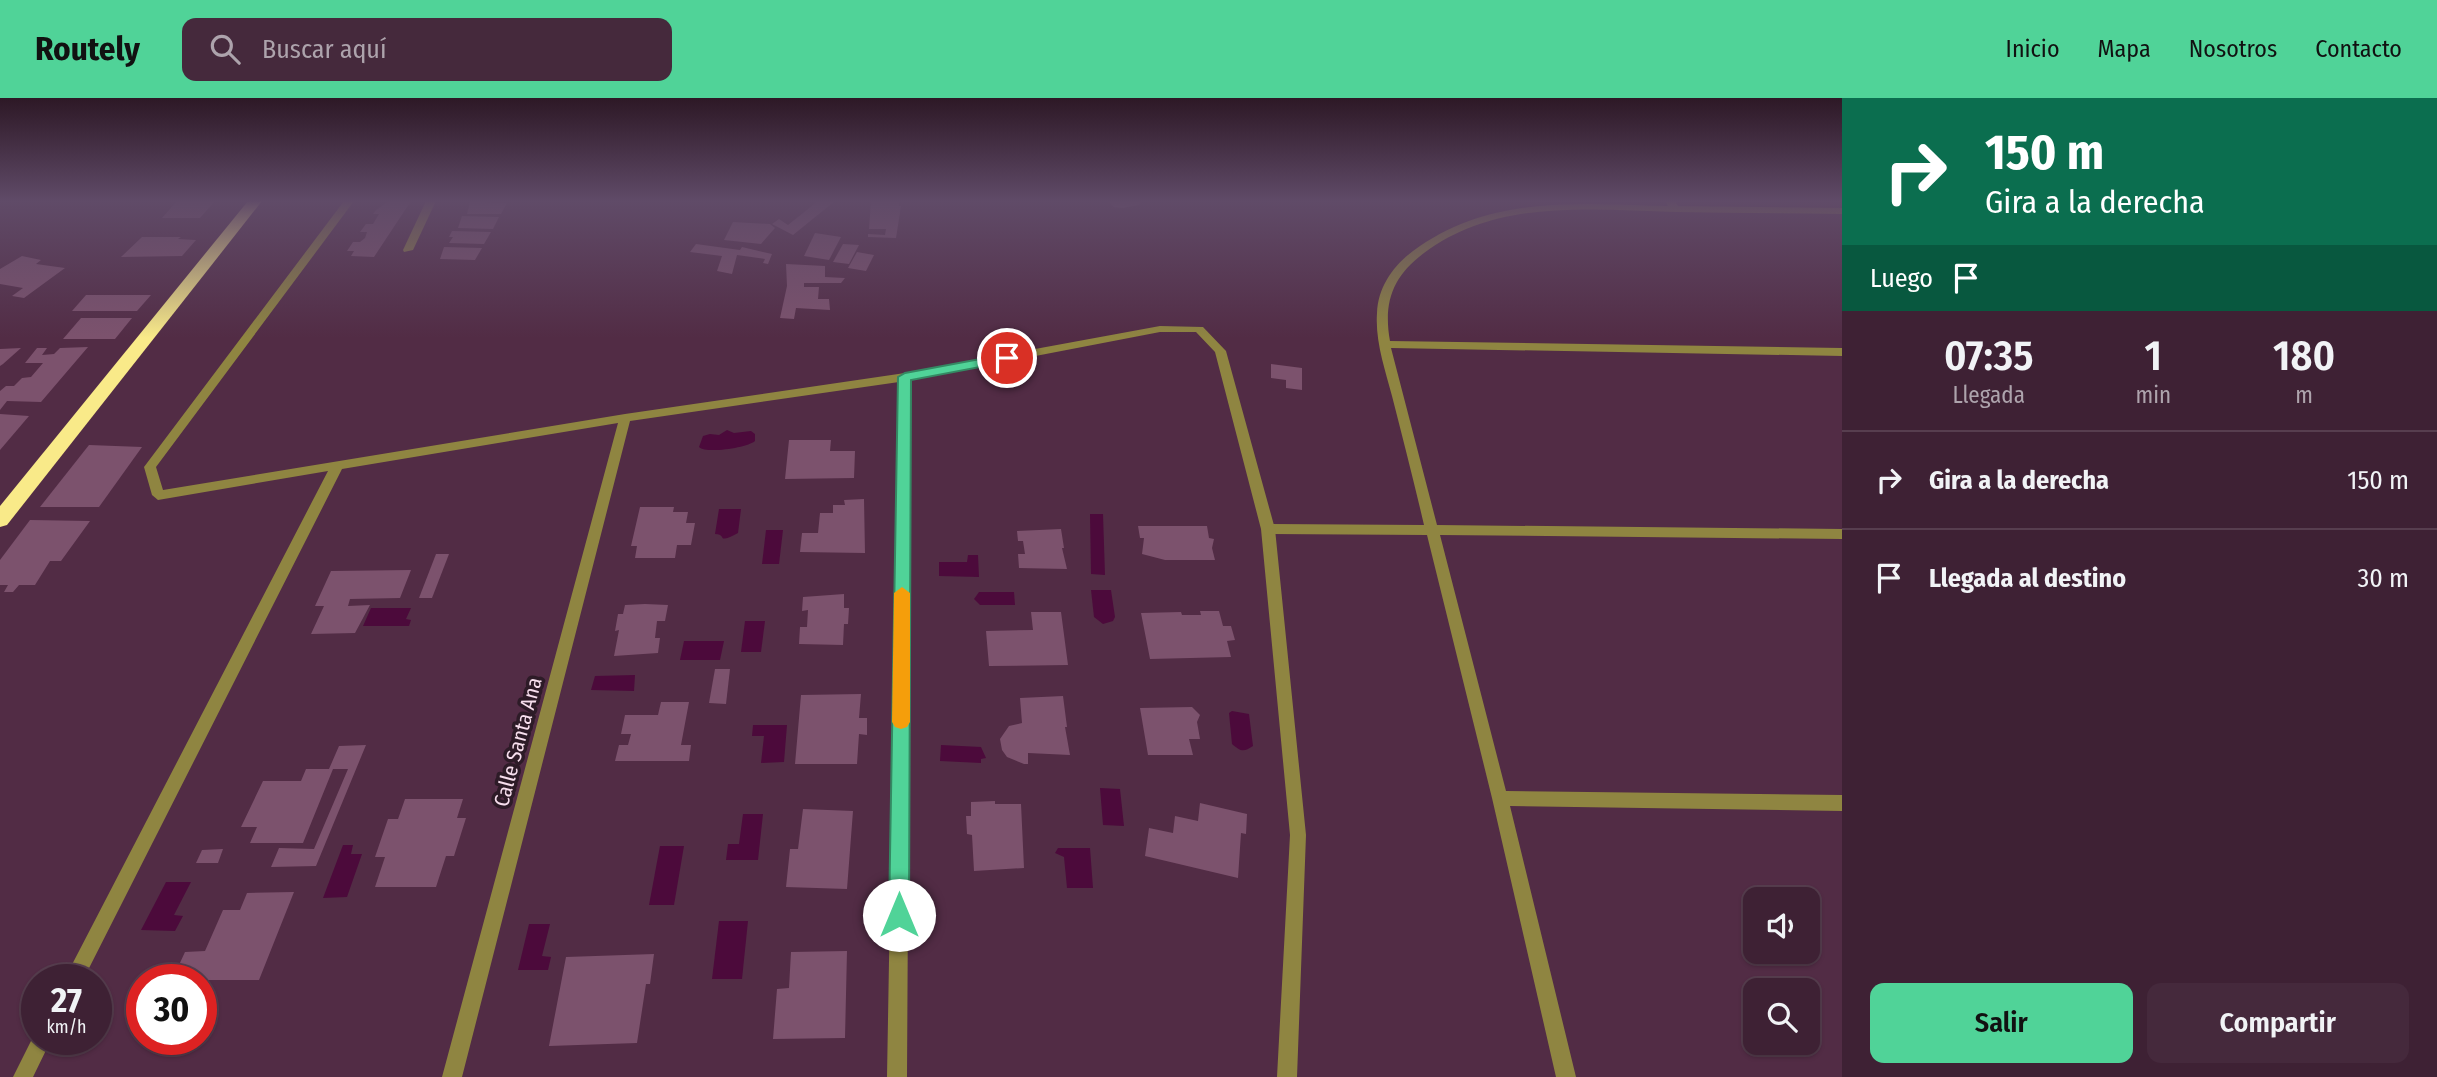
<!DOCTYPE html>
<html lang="es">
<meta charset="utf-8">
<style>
:root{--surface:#3e2134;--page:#45293c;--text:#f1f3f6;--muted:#ada3ac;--line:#573e4f;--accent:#50d398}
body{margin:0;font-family:"Fira Sans Condensed",sans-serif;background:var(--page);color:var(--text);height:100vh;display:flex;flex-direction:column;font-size:26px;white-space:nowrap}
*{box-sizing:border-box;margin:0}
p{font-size:23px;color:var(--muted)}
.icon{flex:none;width:38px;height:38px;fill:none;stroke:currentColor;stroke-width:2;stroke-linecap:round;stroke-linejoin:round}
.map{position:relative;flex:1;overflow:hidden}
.sheet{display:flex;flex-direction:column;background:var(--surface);width:595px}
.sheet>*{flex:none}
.guide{background:#0b6e4f;color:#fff;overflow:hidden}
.controls{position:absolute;left:1743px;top:789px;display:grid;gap:14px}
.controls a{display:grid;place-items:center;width:77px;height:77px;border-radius:14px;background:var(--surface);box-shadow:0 2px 5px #0004,0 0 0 2px var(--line);font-size:35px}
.speed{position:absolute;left:21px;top:866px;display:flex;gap:14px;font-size:35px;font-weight:700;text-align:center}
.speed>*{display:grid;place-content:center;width:91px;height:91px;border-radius:50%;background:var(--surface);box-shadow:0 2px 5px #0004,0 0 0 2px var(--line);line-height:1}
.speed small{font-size:18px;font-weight:400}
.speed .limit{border:10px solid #d22;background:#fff;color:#111}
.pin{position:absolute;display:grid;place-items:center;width:60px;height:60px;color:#fff;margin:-30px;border:4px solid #fff;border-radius:50%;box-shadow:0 2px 7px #0007}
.me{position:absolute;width:77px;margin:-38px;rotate:0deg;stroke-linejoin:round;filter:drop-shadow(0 0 5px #0008)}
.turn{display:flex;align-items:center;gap:24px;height:147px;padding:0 28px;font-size:32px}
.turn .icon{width:91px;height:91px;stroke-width:2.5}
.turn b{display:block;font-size:49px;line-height:60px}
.then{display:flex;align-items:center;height:66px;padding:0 28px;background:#0003;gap:14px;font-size:26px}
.eta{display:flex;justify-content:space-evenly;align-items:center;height:119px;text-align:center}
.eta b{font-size:42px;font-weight:600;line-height:49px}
.cta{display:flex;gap:14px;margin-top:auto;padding:14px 28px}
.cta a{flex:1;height:80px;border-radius:14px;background:var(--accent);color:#111;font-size:28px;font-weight:600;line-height:80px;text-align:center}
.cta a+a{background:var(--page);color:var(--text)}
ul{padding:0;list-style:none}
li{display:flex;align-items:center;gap:21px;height:98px;padding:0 28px;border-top:2px solid var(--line)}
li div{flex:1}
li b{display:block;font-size:26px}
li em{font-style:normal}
header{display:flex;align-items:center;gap:42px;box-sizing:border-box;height:98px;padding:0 35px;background:var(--accent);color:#111}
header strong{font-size:33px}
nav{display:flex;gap:38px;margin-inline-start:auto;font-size:24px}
.search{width:490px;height:63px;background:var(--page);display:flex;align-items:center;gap:18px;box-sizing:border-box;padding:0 24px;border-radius:14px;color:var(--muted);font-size:26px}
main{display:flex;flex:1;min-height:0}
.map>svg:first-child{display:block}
.water{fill:#4c0a3b}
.building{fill:#7c526d}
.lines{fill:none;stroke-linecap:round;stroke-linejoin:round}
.lane{fill:#8f8541;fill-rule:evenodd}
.street{fill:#8f8541;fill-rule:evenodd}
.highway{fill:#f9ea89;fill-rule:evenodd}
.route{fill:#50d398;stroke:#348963;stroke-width:2}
.slow{fill:#f59e0b}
.labels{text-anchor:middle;stroke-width:7;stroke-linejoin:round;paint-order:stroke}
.street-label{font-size:21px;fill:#f7deed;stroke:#2d1b27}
</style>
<header>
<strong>Routely</strong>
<div class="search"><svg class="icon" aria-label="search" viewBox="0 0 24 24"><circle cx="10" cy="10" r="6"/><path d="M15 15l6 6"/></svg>Buscar aquí</div>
<nav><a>Inicio</a><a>Mapa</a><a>Nosotros</a><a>Contacto</a></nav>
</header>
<main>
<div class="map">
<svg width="1842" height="979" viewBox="0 0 1842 979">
<rect width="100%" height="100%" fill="#522c45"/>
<g class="water">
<path d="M727 332 734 335 751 333 755 336V343C747 350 706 356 699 349L703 338 710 336 719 337Z"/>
<path d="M719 411H741L738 435C715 447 728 436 715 436Z"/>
<path d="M1090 416H1103L1105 477 1091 476Z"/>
<path d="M766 432H783L779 466H762Z"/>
<path d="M968 457H978L979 479 939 478V464H967Z"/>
<path d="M1091 492H1111L1115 519 1113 523 1103 526 1094 519Z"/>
<path d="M979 494H1014L1015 507H980L974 501Z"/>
<path d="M371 510H411L406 521 411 522 409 528H363Z"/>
<path d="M745 523H765L761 554H741Z"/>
<path d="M684 543H724L720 562H680Z"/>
<path d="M635 577 634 593 591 592 595 578Z"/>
<path d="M1232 613 1249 616 1253 648C1244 654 1241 654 1232 646L1229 615Z"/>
<path d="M753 627H787L784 664 761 665 764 638H752Z"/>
<path d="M941 647 981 649 986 660 981 661V665L940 663Z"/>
<path d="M1100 690 1120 691 1124 728 1103 727Z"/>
<path d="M743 716H763L758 762H726L728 746H739Z"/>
<path d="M343 747H353L351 756H362L347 799 323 800Z"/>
<path d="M660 748H684L674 807H649Z"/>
<path d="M1058 750H1090L1093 790H1067L1064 759 1055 755Z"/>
<path d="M166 784H191L174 817 183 818 175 833 141 832Z"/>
<path d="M719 823H748L742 881H712Z"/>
<path d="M529 826H550L542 858 551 859 548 872H518Z"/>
</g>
<g class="building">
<path d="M177 103H215L200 120H162Z"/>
<path d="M389 103H411L374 159 351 158 354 153H347L353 144H360L365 140 367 134H360L366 126H373L379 116H373L376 112Z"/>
<path d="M818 103H835L793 137 772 126 779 121 788 127Z"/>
<path d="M871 103H899V108H901L896 140 868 139V136L885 137 886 131H869Z"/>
<path d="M1108 103H1141L1139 107 1122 110 1114 109Z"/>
<path d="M470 104 507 105 501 116H467Z"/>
<path d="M462 118 499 119 493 131 458 130Z"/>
<path d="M733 124 770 126 775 130 761 146 724 142Z"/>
<path d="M452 133 491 134 484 146 449 145 453 139H449Z"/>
<path d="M815 135 841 139 829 162 804 158Z"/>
<path d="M142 139H181L178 141 196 142 182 158 121 159Z"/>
<path d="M696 146 740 152 742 149 772 156 768 166 763 165 765 161 737 157 732 176 717 173 722 158 690 154Z"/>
<path d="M843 146 859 147 849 166 833 164Z"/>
<path d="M444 149 482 150 475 162 440 161Z"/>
<path d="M857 154 874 157 866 173 848 170Z"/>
<path d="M22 158 41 162 36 166 65 170 24 200 12 198 23 190 0 186V171Z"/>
<path d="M786 166 825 168V179L845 180 841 185H804V189H819L818 201H829L830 212 796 210 794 221 780 220 787 188Z"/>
<path d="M86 197H151L137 213H72Z"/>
<path d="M81 220H132L115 241H63Z"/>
<path d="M88 249 41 304 7 303 0 312V293L6 288H14L22 280 31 279 43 265H25L37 250H47L42 257 54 256 60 250Z"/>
<path d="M21 250 3 266 0 268V251Z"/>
<path d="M1271 266 1302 270V292L1286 290V282L1271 280Z"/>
<path d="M0 316 29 318 0 352Z"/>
<path d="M789 342H831L830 353H855L854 380 785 381Z"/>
<path d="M89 347 142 349 99 409H40Z"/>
<path d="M864 401 865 455 800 454 802 435H818L820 415H833V407H845L844 402Z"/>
<path d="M640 409H674L673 414H688L686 425H695L691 447H677L675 460H635L637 448H631Z"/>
<path d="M30 422 90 423 61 463H50L35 487H19L13 494H4L8 487H0V462Z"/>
<path d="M1138 428H1207L1209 440 1214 441 1212 450 1215 462H1165L1142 456 1144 440H1140Z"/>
<path d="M1061 431 1064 450H1062L1067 471 1019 470 1018 456H1025L1023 443H1018L1017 433Z"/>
<path d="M436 456H449L432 500H419Z"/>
<path d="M411 472 400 500 350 501 348 508 370 507 355 535 311 536 324 508H315L331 473Z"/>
<path d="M844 496V510H849L848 526H844L843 547 799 546 800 529H807L808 512 802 513 803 499Z"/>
<path d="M645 506 668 507 665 523H657L655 540H660L658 555 614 558 619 532 615 533 618 516H623L625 507Z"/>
<path d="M1200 513H1219L1223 528H1231L1235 542 1227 543 1231 559 1150 561 1141 515 1181 514 1182 517H1201Z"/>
<path d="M1031 514H1061L1068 567 989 568 986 533 1033 532Z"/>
<path d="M715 571H730L726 606 709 605Z"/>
<path d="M861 596 859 620H867V637L859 636 857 666H795L801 597Z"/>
<path d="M1063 598 1067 629H1065L1070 657 1028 655V666H1024L1007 659 1002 652 1000 641 1009 628 1022 625 1020 600Z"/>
<path d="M661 604H689L681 647H691L689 663H615L619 647H628L631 636H621L625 617H658Z"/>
<path d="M1192 609 1200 617 1197 624 1200 641H1189L1193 657H1148L1140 610Z"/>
<path d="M366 647 316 768 271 769 279 750 314 751 348 671H333L303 745H250L257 729H241L263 683H301L306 671H329L339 648Z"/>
<path d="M405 701H463L457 720H466L454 758H446L436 789H375L385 759H375L388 721H398Z"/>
<path d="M995 703V706H1021L1024 770 974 773 972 737 967 736 966 718H971V704Z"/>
<path d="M1200 705 1247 716 1246 736 1241 735 1238 780 1145 758 1149 730 1173 735 1175 718 1198 723Z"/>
<path d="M803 711 853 713 847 791 786 789 790 751H798Z"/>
<path d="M223 751 218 765H196L202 752Z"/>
<path d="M294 794 259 882H172L185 854 205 853 223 812H240L247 795Z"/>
<path d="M847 853 845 940 773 941 777 891 789 890 791 854Z"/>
<path d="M654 856 650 886H646L637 945 549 948 566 859Z"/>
</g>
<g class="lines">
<path class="lane" d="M1665 103H1675L1678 108 1842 110V116C1787 115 1732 115 1677 114 1590 112 1498 100 1424 155 1393 178 1383 204 1390 243L1842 250V258L1391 250 1437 427 1842 431V441L1440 437 1506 693 1842 697V713L1510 708 1576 979H1556L1492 700 1427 437 1268 436 1261 431 1268 426 1424 427C1414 384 1403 341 1392 298 1385 271 1375 243 1377 215 1378 189 1393 168 1413 153 1490 96 1578 106 1668 108Z"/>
<g class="street">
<path d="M344 103H354L156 369 163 392 625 316 905 275 1160 228 1203 229 1226 253 1275 431 1306 737 1297 979H1277L1290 737 1261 431 1215 254 1196 234H1160L911 282 907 979H887L899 284 630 323 462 979H442L618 325 342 371 83 882H64L328 373 158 402 152 397 144 369Z"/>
<path d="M426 103H436L413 152 404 154 403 152Z"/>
<path d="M35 935 37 942H51L33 979H13Z"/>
</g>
<path class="highway" d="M248 103H262L7 427 0 429V408Z"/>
</g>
<linearGradient id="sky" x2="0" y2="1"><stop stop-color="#2d1826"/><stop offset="0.43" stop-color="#604b68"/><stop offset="1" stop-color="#604b68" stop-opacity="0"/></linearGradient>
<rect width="1842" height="240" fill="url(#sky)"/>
<path class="route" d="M1007 256 1013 260 1012 263 911 282 909 817 906 824 899 827 892 824 889 817 898 279 905 275Z"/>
<path class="slow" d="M902 489 910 495V624L907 629 901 631 895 629 892 624 894 495Z"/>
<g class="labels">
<g class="street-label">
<text transform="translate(518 644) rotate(-75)" y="7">Calle Santa Ana</text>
</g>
</g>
</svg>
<div class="controls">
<a><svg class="icon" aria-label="sound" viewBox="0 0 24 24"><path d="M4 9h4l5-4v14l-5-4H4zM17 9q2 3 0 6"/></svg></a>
<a><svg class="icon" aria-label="search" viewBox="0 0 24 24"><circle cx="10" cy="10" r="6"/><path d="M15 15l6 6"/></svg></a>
</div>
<div class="speed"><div>27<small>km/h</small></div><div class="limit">30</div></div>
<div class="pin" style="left:1007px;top:260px;background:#d93025"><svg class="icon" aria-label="arrive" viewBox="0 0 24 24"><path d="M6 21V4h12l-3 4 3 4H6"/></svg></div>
<svg class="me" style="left:899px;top:817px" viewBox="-20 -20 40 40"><circle r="19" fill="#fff"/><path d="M0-13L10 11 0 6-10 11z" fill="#50d398"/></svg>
</div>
<section class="sheet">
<div class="guide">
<div class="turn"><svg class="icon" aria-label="right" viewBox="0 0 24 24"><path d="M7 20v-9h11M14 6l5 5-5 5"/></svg><div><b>150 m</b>Gira a la derecha</div></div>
<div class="then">Luego<svg class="icon" aria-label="arrive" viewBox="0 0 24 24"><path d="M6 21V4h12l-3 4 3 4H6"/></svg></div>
</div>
<div class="eta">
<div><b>07:35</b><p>Llegada</p></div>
<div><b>1</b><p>min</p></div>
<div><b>180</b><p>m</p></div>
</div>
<ul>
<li><svg class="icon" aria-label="right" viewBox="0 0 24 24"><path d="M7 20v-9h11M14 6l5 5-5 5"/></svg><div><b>Gira a la derecha</b></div><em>150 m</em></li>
<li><svg class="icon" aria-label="arrive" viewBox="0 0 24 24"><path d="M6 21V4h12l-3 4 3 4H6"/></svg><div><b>Llegada al destino</b></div><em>30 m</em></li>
</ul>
<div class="cta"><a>Salir</a><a>Compartir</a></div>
</section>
</main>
